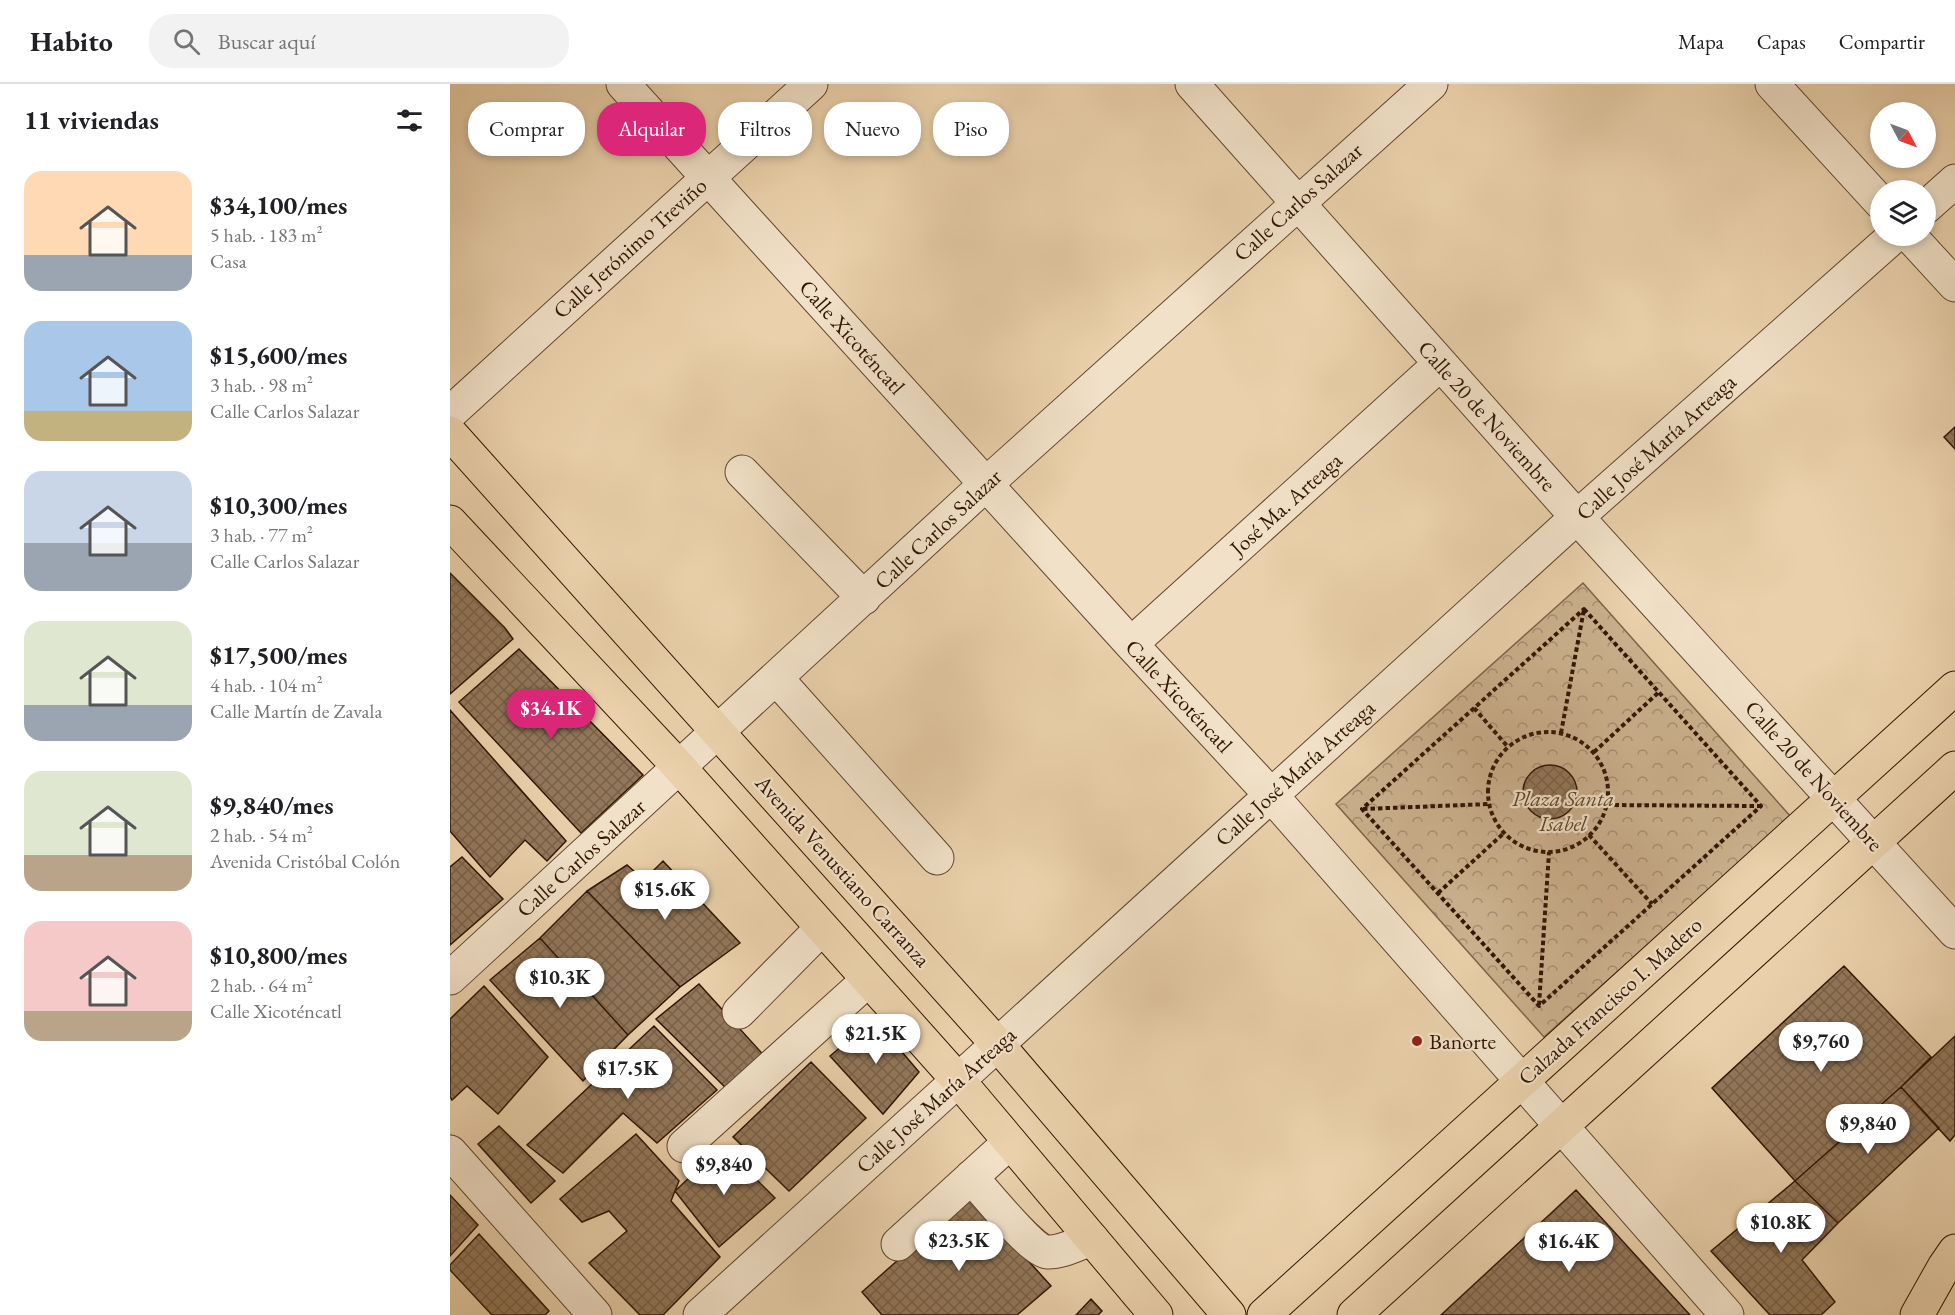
<!DOCTYPE html>
<html lang="es">
<meta charset="utf-8">
<style>
body{margin:0;font-family:"EB Garamond",serif;background:#f2f2f2;color:#202124;height:100vh;display:flex;flex-direction:column;font-size:22px;white-space:nowrap}
*{box-sizing:border-box;margin:0}
p{font-size:20px;color:#757577}
.icon{flex:none;width:33px;height:33px;fill:none;stroke:currentColor;stroke-width:2;stroke-linecap:round;stroke-linejoin:round}
.map{position:relative;flex:1;overflow:hidden}
.side{display:flex;flex-direction:column;background:#fff;width:450px}
.side>*{flex:none}
.top-card{position:absolute;left:18px;top:18px;width:570px;height:54px;display:flex;gap:12px}
.needle{width:39px;rotate:131deg}
.fabs{position:absolute;left:1420px;top:18px;display:grid;gap:12px}
.fabs a{display:grid;place-items:center;width:66px;height:66px;border-radius:50%;background:#fff;box-shadow:0 3px 9px #0003;font-size:30px}
.price{position:absolute;translate:-50% -51px;padding:0 14px;border-radius:21px;background:#fff;color:#222;font-size:20px;line-height:39px;filter:drop-shadow(0 2px 3px #0008)}
.price::after{content:'';position:absolute;left:50%;top:36px;width:18px;height:14px;margin-left:-9px;background:inherit;clip-path:polygon(0 0,100% 0,50% 100%)}
.price.current{background:#db2777;color:#fff}
ul{padding:0;list-style:none}
li{display:flex;align-items:center;gap:18px;height:150px;padding:0 24px}
li span{display:grid;place-items:center;flex:none;width:168px;height:120px;border-radius:18px;color:#555}
li>.icon{margin-inline-start:auto}
span .icon{width:72px;height:72px;fill:#fffc;stroke-width:1}
li b{font-size:26px}
h2{display:flex;justify-content:space-between;align-items:center;height:72px;padding:0 24px;font-size:26px}
.tag{padding:0 21px;border-radius:24px;background:#fff;box-shadow:0 3px 9px #0003;font-size:21px;line-height:54px}
.tag.current{background:#db2777;color:#fff}
header{display:flex;align-items:center;gap:36px;box-sizing:border-box;height:84px;padding:0 30px;background:#fff;border-bottom:2px solid #e0e0e0}
header strong{font-size:28px}
nav{display:flex;gap:33px;margin-inline-start:auto;font-size:21px}
.search{width:420px;height:54px;background:#f2f2f2;display:flex;align-items:center;gap:15px;box-sizing:border-box;padding:0 21px;border-radius:24px;color:#757577;font-size:22px}
main{display:flex;flex:1;min-height:0}
.map>svg:first-child{display:block}
.park{fill:url(#park-crowns);stroke:#7e6448;stroke-width:1.5}
.building{fill:url(#building-cross-hatch);stroke:#321603;stroke-width:1.5}
.lines{fill:none;stroke-linecap:round;stroke-linejoin:round}
.minor-casing{stroke:#60452d;stroke-width:35}
.major-casing{stroke:#321603;stroke-width:35}
.path{stroke:#321603;stroke-width:4;stroke-dasharray:4.5 3;stroke-linecap:butt}
.minor{stroke:#f1e1c8;stroke-width:33}
.major{stroke:#ead1ab;stroke-width:33}
.poi-dot{fill:#8f2418;stroke:#f1e1c8;stroke-width:2}
.labels{text-anchor:middle;dominant-baseline:central;stroke-width:4.5;stroke-linejoin:round;paint-order:stroke}
.street-label{font-size:22px;fill:#321603;stroke:#f1e1c8}
.park-label{font-size:22px;font-style:italic;fill:#60442d;stroke:#f1e1c8}
.poi-label{font-size:22px;fill:#321603;stroke:#f1e1c8;text-anchor:start}
</style>
<header>
<strong>Habito</strong>
<div class="search"><svg class="icon" aria-label="search" viewBox="0 0 24 24"><circle cx="10" cy="10" r="6"/><path d="M15 15l6 6"/></svg>Buscar aquí</div>
<nav><a>Mapa</a><a>Capas</a><a>Compartir</a></nav>
</header>
<main>
<section class="side">
<h2>11 viviendas<svg class="icon" aria-label="filters" viewBox="0 0 24 24"><path d="M4 7h16M4 17h16"/><circle cx="9" cy="7" r="2"/><circle cx="15" cy="17" r="2"/></svg></h2>
<ul>
<li><span style="background:linear-gradient(#ffd9b3 70%,#9aa5b1 0)"><svg class="icon" aria-label="home" viewBox="0 0 24 24"><path d="M3 11l9-7 9 7M6 9v11h12V9"/></svg></span><div><b>$34,100/mes</b><p>5 hab. · 183 m²</p><p>Casa</p></div></li>
<li><span style="background:linear-gradient(#a9c7e8 75%,#c2b280 0)"><svg class="icon" aria-label="home" viewBox="0 0 24 24"><path d="M3 11l9-7 9 7M6 9v11h12V9"/></svg></span><div><b>$15,600/mes</b><p>3 hab. · 98 m²</p><p>Calle Carlos Salazar</p></div></li>
<li><span style="background:linear-gradient(#c9d6e8 60%,#9aa5b1 0)"><svg class="icon" aria-label="home" viewBox="0 0 24 24"><path d="M3 11l9-7 9 7M6 9v11h12V9"/></svg></span><div><b>$10,300/mes</b><p>3 hab. · 77 m²</p><p>Calle Carlos Salazar</p></div></li>
<li><span style="background:linear-gradient(#dfe7d0 70%,#9aa5b1 0)"><svg class="icon" aria-label="home" viewBox="0 0 24 24"><path d="M3 11l9-7 9 7M6 9v11h12V9"/></svg></span><div><b>$17,500/mes</b><p>4 hab. · 104 m²</p><p>Calle Martín de Zavala</p></div></li>
<li><span style="background:linear-gradient(#dfe7d0 70%,#b9a48a 0)"><svg class="icon" aria-label="home" viewBox="0 0 24 24"><path d="M3 11l9-7 9 7M6 9v11h12V9"/></svg></span><div><b>$9,840/mes</b><p>2 hab. · 54 m²</p><p>Avenida Cristóbal Colón</p></div></li>
<li><span style="background:linear-gradient(#f6c9c9 75%,#b9a48a 0)"><svg class="icon" aria-label="home" viewBox="0 0 24 24"><path d="M3 11l9-7 9 7M6 9v11h12V9"/></svg></span><div><b>$10,800/mes</b><p>2 hab. · 64 m²</p><p>Calle Xicoténcatl</p></div></li>
</ul>
</section>
<div class="map">
<svg width="1505" height="1231" viewBox="0 0 1505 1231">
<defs>
<pattern id="park-crowns" width="20" height="18" patternUnits="userSpaceOnUse" patternTransform="scale(1.5)"><rect width="20" height="18" fill="#cbb18e"/><path d="M2 6a3 3 0 1 1 6 0M12 15a3 3 0 1 1 6 0" fill="none" stroke="#a58f72"/></pattern>
<pattern id="building-cross-hatch" width="8" height="8" patternUnits="userSpaceOnUse" patternTransform="scale(1.5)"><rect width="8" height="8" fill="#92775a"/><path d="M0 0l8 8M0 8l8-8" fill="none" stroke="#786148"/></pattern>
</defs>
<rect width="100%" height="100%" fill="#ead1ab"/>
<filter id="stains"><feTurbulence type="fractalNoise" baseFrequency=".00333" numOctaves="4"/><feColorMatrix values="0 0 0 0 .2 0 0 0 0 .09 0 0 0 0 .02 0 0 0 .5 -.17"/></filter>
<radialGradient id="worn" r=".72"><stop offset=".6" stop-color="#630" stop-opacity="0"/><stop offset="1" stop-color="#630" stop-opacity=".3"/></radialGradient>
<path class="park" d="M1133,499L1341,733L1094,953L886,720Z"/>
<path class="building" d="M1505,343V365L1494,353Z
M0,489L55,544L63,555L0,610Z
M69,565L193,691L131,749L9,618Z
M0,626L116,757L97,777L75,756L40,793L0,747Z
M1073 708a27 27 0 1 1 54 0a27 27 0 1 1-54 0Z
M12,773L53,815L0,861V783Z
M213,777L290,859L230,903L137,807L177,781L194,796Z
M137,807L230,903L178,951L90,854Z
M90,854L178,951L133,997L40,896Z
M1394,882L1481,973L1451,1003L1345,1097L1262,1004Z
M249,900L319,977L282,1010L206,935Z
M34,902L98,973L48,1030L17,1002L2,1016L0,1013V935Z
M424,935L469,988L433,1030L380,972Z
M204,942L267,1006L207,1059L173,1029L113,1089L77,1061Z
M1505,952V1051L1500,1057L1451,1003Z
M361,978L416,1034L339,1107L283,1053Z
M1451,1003L1489,1044L1388,1139L1345,1097Z
M49,1042L105,1097L81,1119L28,1060Z
M186,1050L229,1097L221,1117L270,1173L213,1231H190L139,1179L177,1147L159,1127L132,1138L110,1115Z
M273,1062L325,1114L269,1163L225,1107Z
M1345,1097L1388,1139L1352,1176L1385,1218L1371,1231H1320L1261,1167Z
M1126,1106L1240,1231H991Z
M0,1111L28,1141L0,1172Z
M520,1112L601,1202L567,1231H432L412,1208Z
M29,1150L99,1227L95,1231H42L0,1186V1181Z
M641,1215L652,1227L648,1231H626Z"/>
<g class="lines">
<defs>
<path id="minor" d="M173,0L681,560L821,711L1277,1231
M742,0L1127,433L1505,848
M1322,0L1431,119
M1476,123L1505,97
M1460,152L1505,201
M0,329L361,0
M292,388L414,514
M681,560L990,280
M327,595L487,774
M0,894L536,400L981,0
M289,928L372,844
M234,1062L418,896
M0,1068L145,1231
M521,1093C535,1108 581,1166 597,1168C611,1169 629,1159 642,1155
M448,1160L560,1058
M250,1231L1127,433L1444,152"/>
<path id="major" d="M0,349L548,961L779,1231
M0,438L230,684L508,996L706,1231
M814,1231L1505,604
M904,1231L1505,684
M1467,1231L1494,1183L1505,1167"/>
</defs>
<use href="#minor" class="minor-casing"/>
<use href="#major" class="major-casing"/>
<path class="path" d="M1134,525L1311,722L1089,922L912,725Z
M1024,624L1058,663
M1038 708a60 60 0 1 1 120 0a60 60 0 1 1-120 0Z
M1111,649L1134,525
M1144,668L1209,608
M1157,721L1311,722
M913,725L1040,720
M1139,751L1202,820
M988,809L1054,749
M1089,921L1099,768"/>
<use href="#minor" class="minor"/>
<use href="#major" class="major"/>
</g>
<circle class="poi-dot" cx="967" cy="957" r="6"/>
<g class="labels">
<g class="street-label">
<text transform="translate(848 118) rotate(-42)">Calle Carlos Salazar</text>
<text transform="translate(180 164) rotate(-42)">Calle Jerónimo Treviño</text>
<text transform="translate(402 253) rotate(48)">Calle Xicoténcatl</text>
<text transform="translate(1037 332) rotate(48)">Calle 20 de Noviembre</text>
<text transform="translate(1206 363) rotate(-42)">Calle José María Arteaga</text>
<text transform="translate(836 420) rotate(-42)">José Ma. Arteaga</text>
<text transform="translate(488 445) rotate(-43)">Calle Carlos Salazar</text>
<text transform="translate(729 612) rotate(47)">Calle Xicoténcatl</text>
<text transform="translate(845 689) rotate(-42)">Calle José María Arteaga</text>
<text transform="translate(1364 692) rotate(48)">Calle 20 de Noviembre</text>
<text transform="translate(131 774) rotate(-42)">Calle Carlos Salazar</text>
<text transform="translate(393 787) rotate(48)">Avenida Venustiano Carranza</text>
<text transform="translate(1160 917) rotate(-42)">Calzada Francisco I. Madero</text>
<text transform="translate(486 1016) rotate(-42)">Calle José María Arteaga</text>
</g>
<g class="park-label">
<text x="1113" y="714">Plaza Santa<tspan x="1113" dy="25">Isabel</tspan></text>
</g>
<g class="poi-label">
<text x="979" y="957">Banorte</text>
</g>
</g>
<rect width="100%" height="100%" filter="url(#stains)"/>
<rect width="100%" height="100%" fill="url(#worn)"/>
</svg>
<div class="fabs">
<a><svg class="needle" viewBox="-14 -14 28 28"><path d="M0-13l5 13h-10z" fill="#e53935"/><path d="M0 13l5-13h-10z" fill="#757577"/></svg></a>
<a><svg class="icon" aria-label="layers" viewBox="0 0 24 24"><path d="M12 4l9 5-9 5-9-5zM3 14l9 5 9-5"/></svg></a>
</div>
<b class="price current" style="left:101px;top:656px">$34.1K</b>
<b class="price" style="left:215px;top:837px">$15.6K</b>
<b class="price" style="left:110px;top:925px">$10.3K</b>
<b class="price" style="left:426px;top:981px">$21.5K</b>
<b class="price" style="left:1371px;top:989px">$9,760</b>
<b class="price" style="left:178px;top:1016px">$17.5K</b>
<b class="price" style="left:1418px;top:1071px">$9,840</b>
<b class="price" style="left:274px;top:1112px">$9,840</b>
<b class="price" style="left:1331px;top:1170px">$10.8K</b>
<b class="price" style="left:509px;top:1188px">$23.5K</b>
<b class="price" style="left:1119px;top:1189px">$16.4K</b>
<div class="top-card">
<a class="tag">Comprar</a>
<a class="tag current">Alquilar</a>
<a class="tag">Filtros</a>
<a class="tag">Nuevo</a>
<a class="tag">Piso</a>
</div>
</div>
</main>
